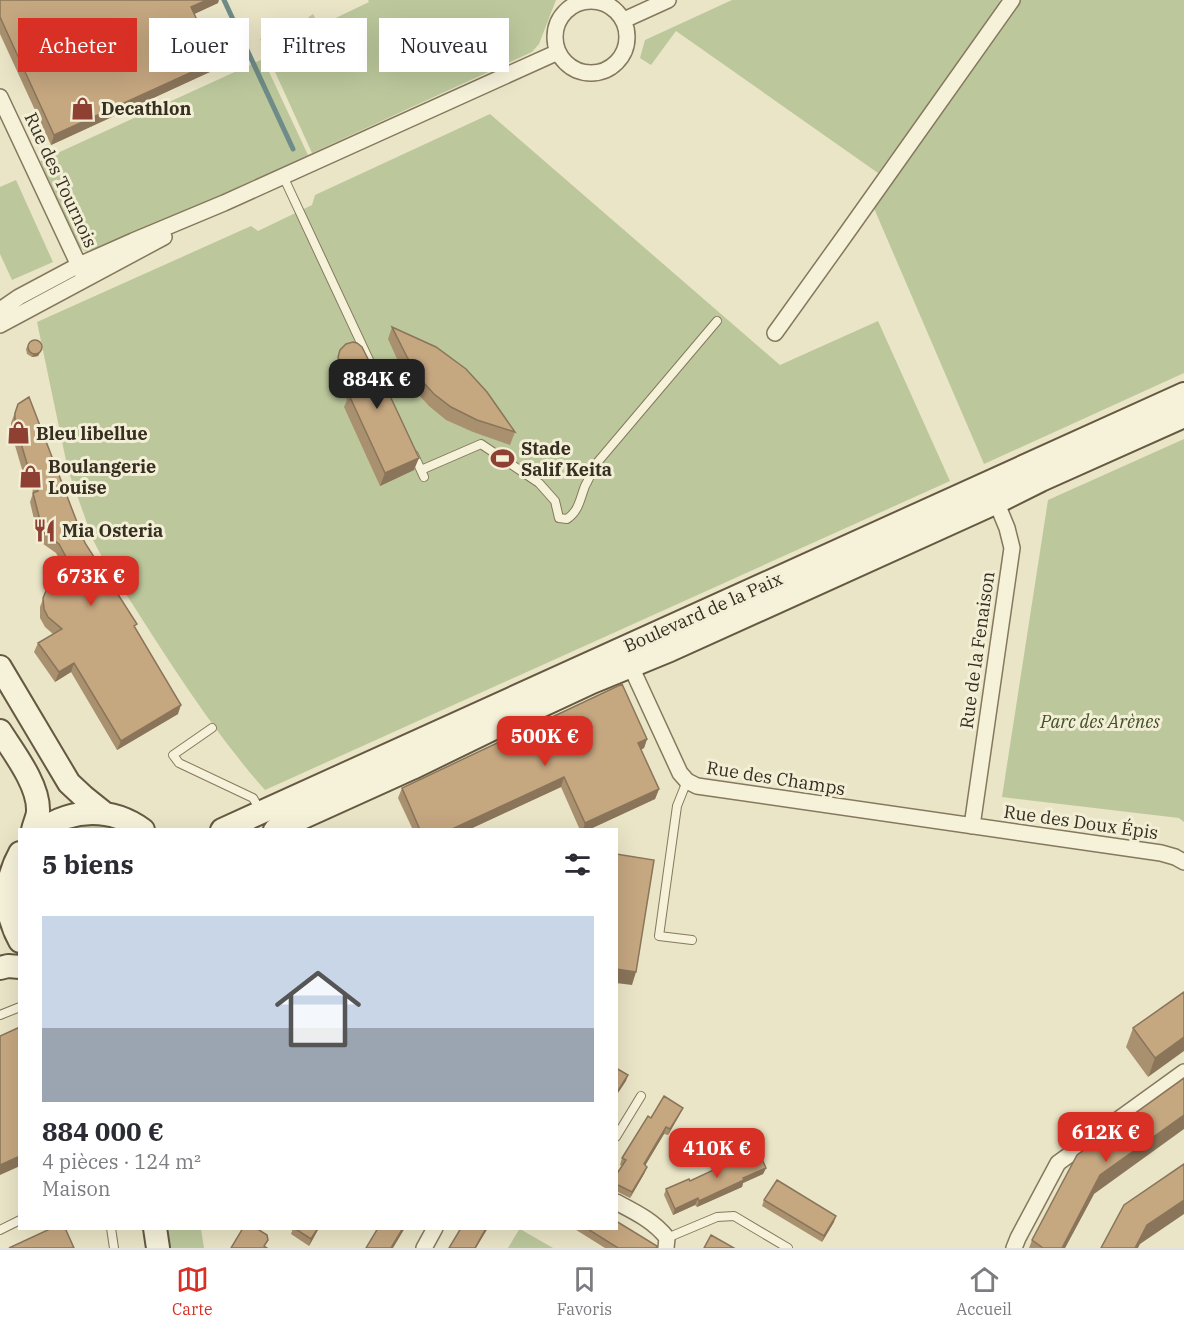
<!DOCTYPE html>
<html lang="fr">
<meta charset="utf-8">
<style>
body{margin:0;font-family:"IBM Plex Serif",serif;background:#f2f2f3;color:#2b2b33;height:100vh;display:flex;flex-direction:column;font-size:22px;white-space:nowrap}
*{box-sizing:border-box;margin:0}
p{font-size:20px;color:#7c7c81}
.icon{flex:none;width:33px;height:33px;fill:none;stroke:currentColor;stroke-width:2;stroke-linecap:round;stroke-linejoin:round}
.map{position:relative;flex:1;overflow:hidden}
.details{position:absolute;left:18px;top:828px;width:600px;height:402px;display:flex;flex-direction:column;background:#fff;border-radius:0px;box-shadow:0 6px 24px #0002}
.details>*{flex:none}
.banner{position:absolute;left:18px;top:18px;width:600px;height:54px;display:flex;gap:12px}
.price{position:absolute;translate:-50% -51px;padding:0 14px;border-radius:12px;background:#d93025;color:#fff;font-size:20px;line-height:39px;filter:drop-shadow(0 2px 3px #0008)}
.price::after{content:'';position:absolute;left:50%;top:36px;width:18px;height:14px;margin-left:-9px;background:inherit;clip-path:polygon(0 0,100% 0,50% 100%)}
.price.current{background:#222;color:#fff}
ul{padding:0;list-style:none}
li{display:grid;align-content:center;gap:12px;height:318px;padding:0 24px}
li span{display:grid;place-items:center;height:186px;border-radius:0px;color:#555}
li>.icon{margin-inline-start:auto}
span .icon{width:108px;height:108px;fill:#fffc;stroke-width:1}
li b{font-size:26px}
h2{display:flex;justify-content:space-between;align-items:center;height:72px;padding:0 24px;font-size:26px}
.tag{padding:0 21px;border-radius:0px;background:#fff;box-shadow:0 6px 24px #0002;font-size:21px;line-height:54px}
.tag.current{background:#d93025;color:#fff}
.dock{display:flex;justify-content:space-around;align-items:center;height:84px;border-top:2px solid #e1e1e2;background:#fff;font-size:16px;color:#7c7c81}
.dock a{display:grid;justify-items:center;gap:3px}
.dock .current{color:#d93025}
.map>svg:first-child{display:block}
.green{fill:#bcc89c}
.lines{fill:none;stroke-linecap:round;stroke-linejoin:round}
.stream{stroke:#6f8c89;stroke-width:5}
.lane-casing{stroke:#85785e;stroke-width:10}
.street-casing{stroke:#85785e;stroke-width:18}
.secondary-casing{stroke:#665941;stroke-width:26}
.lane{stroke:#f6f2da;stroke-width:8}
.street{stroke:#f6f2da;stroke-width:15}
.secondary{stroke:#f6f2da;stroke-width:22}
.wall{fill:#a9906e}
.shaded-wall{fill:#8a755a}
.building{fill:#c5a780;stroke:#8a755a;stroke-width:1.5}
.labels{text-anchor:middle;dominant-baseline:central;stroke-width:6;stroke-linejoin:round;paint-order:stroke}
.poi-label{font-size:18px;font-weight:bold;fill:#362e20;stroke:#f3efd6;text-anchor:start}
.street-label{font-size:18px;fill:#362e20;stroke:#f3efd6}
.park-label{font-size:18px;font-style:italic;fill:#415129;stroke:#f3efd6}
</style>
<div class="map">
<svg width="1184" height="1248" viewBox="0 0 1184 1248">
<rect width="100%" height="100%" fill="#eae5c7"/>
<path class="green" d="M368,0H556L539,44L532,52L312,153L260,39C270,34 280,38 290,34C300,30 304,19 313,14L319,26L369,2Z
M732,0H999L1003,2L878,173L676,31L651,65L640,58L645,40Z
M1020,0H1184V373L984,464L873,206Z
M263,59L308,155L94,253C85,253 81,249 76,242L40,161Z
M490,114L780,365L878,321L950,481L265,790C202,719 154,636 102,557L93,540L68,470L37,322L251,226L258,231L312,205L315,195Z
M16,180L53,262L12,280L0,254V187Z
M1184,439V822L1179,818L1002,797L1048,500Z
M84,824L112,826L119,830H66Z
M520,1228V1229L553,1248H508Z
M164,1229H201L204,1248H167Z"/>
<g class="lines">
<path class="stream" d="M224,0L293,149"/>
<defs>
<path id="lane" d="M573,0L575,5
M283,176L383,390
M414,455L424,477
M421,470L481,444L539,483L555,501L559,518L567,519C579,511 580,499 585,486C589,479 592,471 596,464L717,321
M212,728L173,755L179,763L253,798L260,810
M687,781L677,806L659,936L692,940
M0,1015L20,1007
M616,1137L641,1096
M111,1228L114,1248
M0,1230L20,1220
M667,1238L717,1217L734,1216L788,1248"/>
<path id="street" d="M555 37a36 36 0 1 1 72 0a36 36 0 1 1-72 0Z
M624,20L668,0
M0,97L83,274
M0,310L19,297L79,265L133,241L224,203L558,52
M0,325L164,237
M775,333L846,234L1012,0
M627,658L680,773L687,781L697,786L1161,853L1175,857L1184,862
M972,826L1012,548L1007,528L993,494
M616,1202C635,1212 654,1221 667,1238L666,1248
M424,1248L435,1228
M1014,1248L1018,1238L1058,1163L1184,1072"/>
<path id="secondary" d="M0,667L69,783L84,797L104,813
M0,731C14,753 39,785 38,811C38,817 34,824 33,830
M41,830C73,808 111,807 143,830
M222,830L1184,394
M275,830L412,768L521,715L592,682L670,650L997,502L1041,480L1184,416
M20,853C4,882 4,912 20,941
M0,968L8,966L20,967
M155,1228L158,1248"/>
</defs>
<use href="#lane" class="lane-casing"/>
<use href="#street" class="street-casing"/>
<use href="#secondary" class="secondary-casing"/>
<use href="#lane" class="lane"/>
<use href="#street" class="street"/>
<use href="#secondary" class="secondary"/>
</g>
<path class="wall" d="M0,0L218,3L194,14L212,71L51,145L0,34Z
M392,327L515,432L510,445L473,432L446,420L429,406L417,393L402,370L388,339Z
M28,345L41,351L38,356L32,357L27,354L26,349Z
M340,350L414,470L380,486L344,407L347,400L334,370Z
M18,404L85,543L135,628L178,714L117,750L71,672L55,682L34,652L38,643L53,634L45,627L40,618V607L48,586L66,573L56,553L39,541L30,502L33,493L31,481L24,476L11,432V423Z
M647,739L644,748L641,750L659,789L655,799L588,830H580L561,787L468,830H413L398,798L402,788Z
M1184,992L1148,1077L1126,1047L1133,1028Z
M680,1114L668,1135L664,1134L645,1165L647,1167L644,1174L630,1198L616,1191V1175L622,1166L620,1165L622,1158L651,1118Z
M734,1158L766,1168L763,1174L743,1183L742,1187L697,1207L695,1205L673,1215L664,1195L666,1189L690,1181L733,1161Z
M1094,1194L1065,1248H1029L1032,1240Z
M764,1200L834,1222L822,1242L762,1206Z
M293,1228H319L309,1246L291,1234Z
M573,1228H616L657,1248H605Z"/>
<path class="shaded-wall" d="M207,0H219L218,3L188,17L191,7Z
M216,61L212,71L51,145L54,135Z
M42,348L38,356L32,357L34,354Z
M419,458L414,470L380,486L385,473Z
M74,663L71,672L55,682L59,672Z
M181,705L178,714L117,750L121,741Z
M647,739L644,748L634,753L638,743Z
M564,777L561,787L468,830H450Z
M659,789L655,799L588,830H583L585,823Z
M616,969L636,972L632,985L616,983Z
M1184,1037V1051L1148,1077L1155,1058Z
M628,1075L626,1081L616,1096V1094Z
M683,1108L680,1114L668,1135L670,1129Z
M1184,1115V1129L1094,1194L1065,1248H1062L1100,1175Z
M666,1127L664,1134L642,1171L644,1164Z
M20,1156V1166L0,1175V1165Z
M647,1167L644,1174L630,1198L632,1192Z
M766,1168L763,1174L743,1183L742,1187L697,1207L699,1201L743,1178Z
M698,1198L695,1205L673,1215L675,1209Z
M1184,1200V1214L1140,1244L1138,1248H1135L1147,1225Z
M836,1216L834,1222L822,1242L824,1236Z
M318,1228H319L309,1246L311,1239Z
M403,1228H405L393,1248H391Z
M486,1228H488L476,1248H475Z"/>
<path class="building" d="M0,0H207L191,7L216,61L54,135L0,17Z
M392,327L436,347L466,369L487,392L515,432L477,420L451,407L434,394L422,381L407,357Z
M28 347a7 7 0 1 1 14 0a7 7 0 1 1-14 0Z
M353,342L357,343L362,347L379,381L384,383L419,458L385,473L349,395L354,393L338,357L340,350L346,344Z
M29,397L85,543L137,624L134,626L181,705L121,741L74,663L59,672L38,643L62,629L48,617L44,609L43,598L48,586L72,568L59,544L43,532L33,493L38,491L34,472L28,467L15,423V413L18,404Z
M622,684L647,739L638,743L659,789L585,823L564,777L450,830H420L402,788Z
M616,854L654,860L636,972L616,969Z
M1184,992V1037L1155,1058L1133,1028Z
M20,1027V1156L0,1165V1036Z
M616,1068L628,1075L616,1094Z
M1184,1078V1115L1100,1175L1062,1248H1043L1032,1240L1077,1155Z
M664,1096L683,1108L670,1129L666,1127L644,1164L647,1167L632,1192L616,1184V1175L626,1160L622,1158L648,1116L651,1118Z
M757,1148L766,1168L743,1178L744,1180L699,1201L698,1198L675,1209L666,1189L689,1179L690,1181L735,1160L734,1158Z
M1184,1164V1200L1147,1225L1135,1248H1101L1124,1205Z
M777,1180L836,1216L824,1236L764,1200Z
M616,1221L657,1246L656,1248H618L586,1228H616Z
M52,1228H65L74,1248H9Z
M243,1228H256L267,1235L268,1240L264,1246L267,1248H231Z
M294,1228H318L311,1239Z
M378,1228H403L391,1248H366Z
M461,1228H486L475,1248H449Z
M711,1235L734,1248H704Z"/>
<defs>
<symbol id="shop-bare" viewBox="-9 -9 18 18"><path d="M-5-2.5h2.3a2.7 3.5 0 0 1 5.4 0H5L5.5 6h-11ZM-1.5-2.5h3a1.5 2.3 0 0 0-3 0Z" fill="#8e4033" stroke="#f3efd6" stroke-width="2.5" paint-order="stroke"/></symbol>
<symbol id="stadium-bare" viewBox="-9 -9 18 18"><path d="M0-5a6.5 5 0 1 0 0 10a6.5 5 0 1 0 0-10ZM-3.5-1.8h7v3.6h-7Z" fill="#8e4033" stroke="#f3efd6" stroke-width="2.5" paint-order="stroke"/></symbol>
<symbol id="restaurant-bare" viewBox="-9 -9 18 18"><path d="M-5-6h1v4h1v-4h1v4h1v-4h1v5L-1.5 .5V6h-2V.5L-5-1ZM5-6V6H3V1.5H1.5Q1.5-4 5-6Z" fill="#8e4033" stroke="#f3efd6" stroke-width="2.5" paint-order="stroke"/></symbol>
</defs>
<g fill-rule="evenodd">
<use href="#shop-bare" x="66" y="92" width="33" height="33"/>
<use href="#shop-bare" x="2" y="416" width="33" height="33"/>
<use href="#stadium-bare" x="486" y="442" width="33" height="33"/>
<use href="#shop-bare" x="14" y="460" width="33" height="33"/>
<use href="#restaurant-bare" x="28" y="514" width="33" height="33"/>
</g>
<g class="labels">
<g class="poi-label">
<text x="101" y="108">Decathlon</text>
<text x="36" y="433">Bleu libellue</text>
<text x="521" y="448">Stade<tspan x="521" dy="21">Salif Keita</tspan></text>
<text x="48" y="466">Boulangerie<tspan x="48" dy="21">Louise</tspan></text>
<text x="62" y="530">Mia Osteria</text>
</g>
<g class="street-label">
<text transform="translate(61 180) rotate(65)">Rue des Tournois</text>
<text transform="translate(703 612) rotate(-24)">Boulevard de la Paix</text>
<text transform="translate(977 650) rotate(-82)">Rue de la Fenaison</text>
<text transform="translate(776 778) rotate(9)">Rue des Champs</text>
<text transform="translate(1081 822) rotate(8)">Rue des Doux Épis</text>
</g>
<g class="park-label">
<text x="1100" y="721">Parc des Arènes</text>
</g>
</g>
</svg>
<b class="price current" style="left:377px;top:410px">884K €</b>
<b class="price" style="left:91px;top:607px">673K €</b>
<b class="price" style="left:545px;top:767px">500K €</b>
<b class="price" style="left:1106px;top:1163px">612K €</b>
<b class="price" style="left:717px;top:1179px">410K €</b>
<div class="banner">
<a class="tag current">Acheter</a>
<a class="tag">Louer</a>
<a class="tag">Filtres</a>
<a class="tag">Nouveau</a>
</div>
<section class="details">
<h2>5 biens<svg class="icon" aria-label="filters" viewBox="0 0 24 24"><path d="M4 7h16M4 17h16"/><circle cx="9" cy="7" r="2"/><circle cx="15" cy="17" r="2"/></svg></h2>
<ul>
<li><span style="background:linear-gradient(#c9d6e8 60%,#9aa5b1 0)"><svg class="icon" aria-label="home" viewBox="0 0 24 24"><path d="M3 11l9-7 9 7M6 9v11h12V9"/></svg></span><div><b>884 000 €</b><p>4 pièces · 124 m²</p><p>Maison</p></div></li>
</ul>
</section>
</div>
<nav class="dock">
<a class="current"><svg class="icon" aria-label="map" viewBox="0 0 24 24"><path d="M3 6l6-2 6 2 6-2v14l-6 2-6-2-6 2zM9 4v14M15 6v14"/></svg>Carte</a>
<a><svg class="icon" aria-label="saved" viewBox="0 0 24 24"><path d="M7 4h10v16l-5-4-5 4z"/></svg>Favoris</a>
<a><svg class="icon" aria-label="home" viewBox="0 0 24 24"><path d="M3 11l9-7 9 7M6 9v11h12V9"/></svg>Accueil</a>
</nav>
